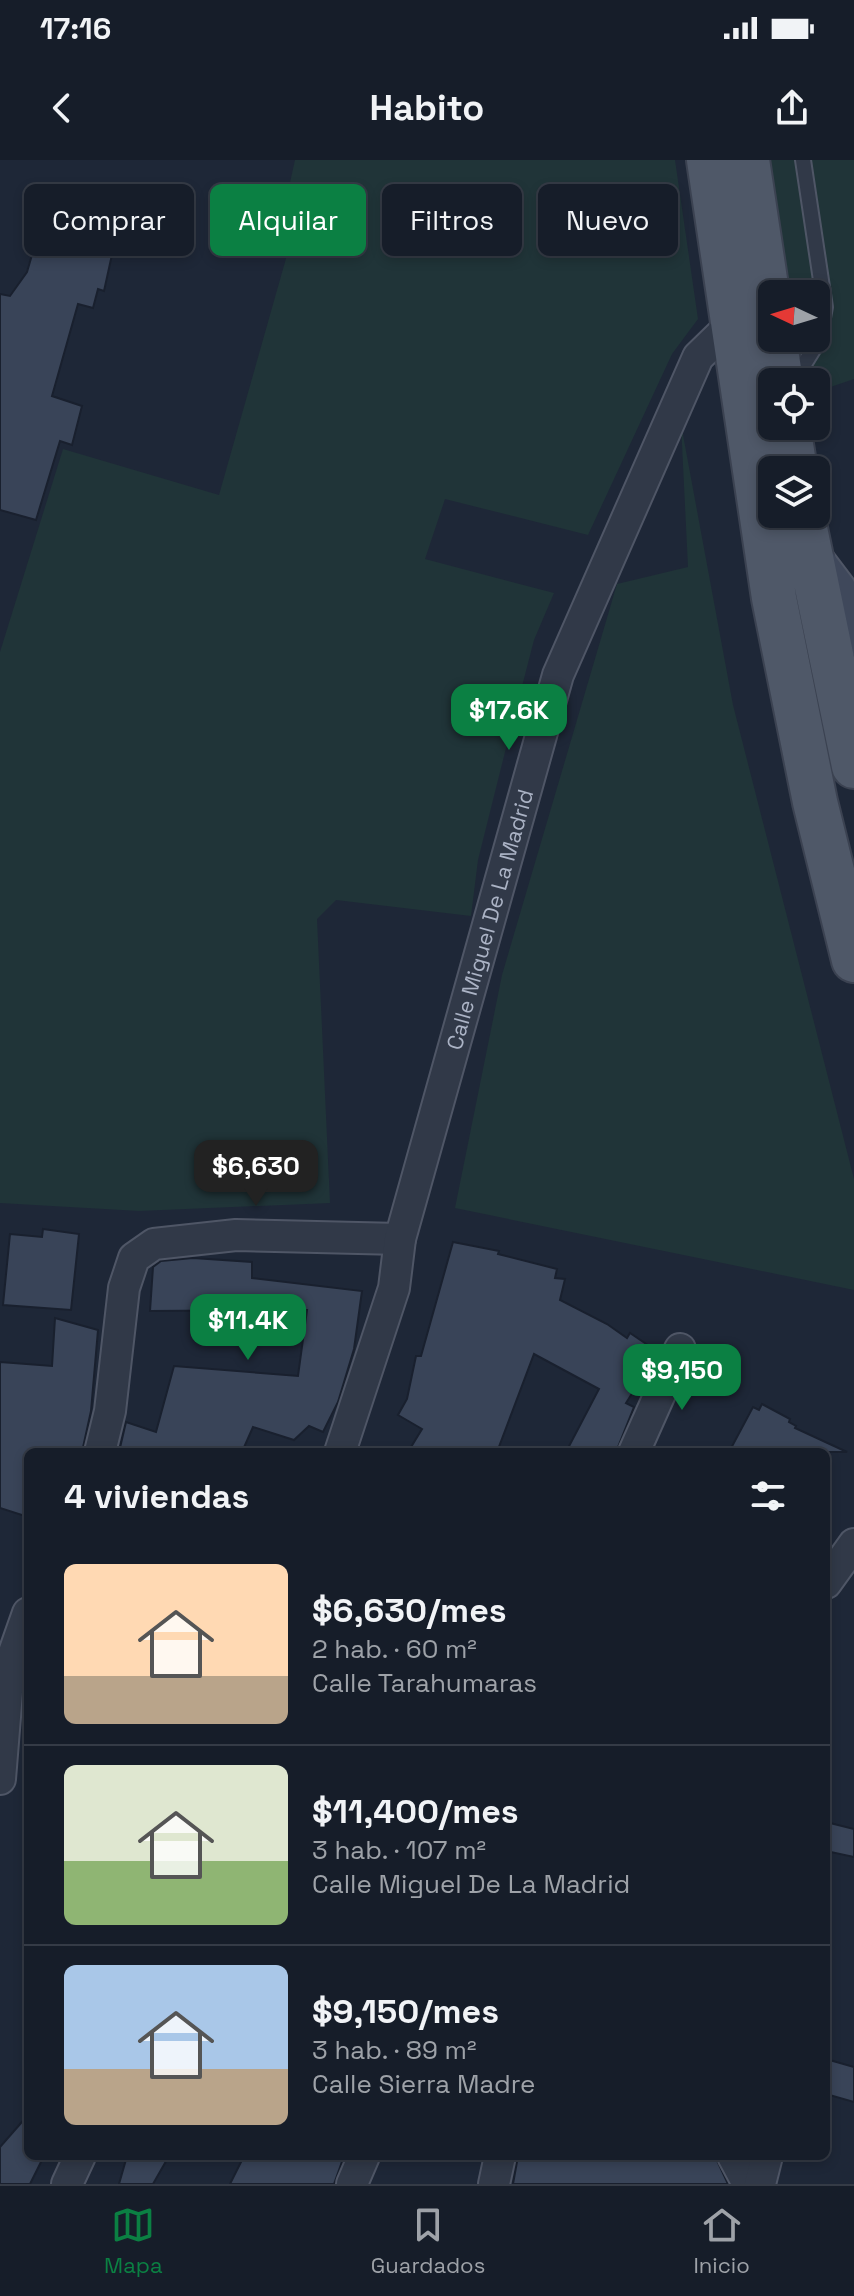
<!DOCTYPE html>
<html lang="es">
<meta charset="utf-8">
<style>
body{margin:0;font-family:"Space Grotesk",sans-serif;background:#1f2631;color:#f1f3f6;height:100vh;display:flex;flex-direction:column;font-size:30px;white-space:nowrap}
*{box-sizing:border-box;margin:0}
p{font-size:26px;color:#9ea2a8}
.icon{flex:none;width:44px;height:44px;fill:none;stroke:currentColor;stroke-width:2;stroke-linecap:round;stroke-linejoin:round}
.map{position:relative;flex:1;overflow:hidden}
.drawer{position:absolute;left:24px;top:1288px;width:806px;height:712px;display:flex;flex-direction:column;background:#161d29;border-radius:12px;box-shadow:0 4px 12px #0003,0 0 0 2px #353b46}
.drawer>*{flex:none}
.top-card{position:absolute;left:24px;top:24px;width:806px;height:72px;display:flex;gap:16px}
.needle{width:52px;rotate:274deg}
.tools{position:absolute;left:758px;top:120px;display:grid;gap:16px}
.tools a{display:grid;place-items:center;width:72px;height:72px;border-radius:12px;background:#161d29;box-shadow:0 4px 12px #0003,0 0 0 2px #353b46;font-size:40px}
.price{position:absolute;translate:-50% -68px;padding:0 18px;border-radius:16px;background:#0b8043;color:#fff;font-size:26px;line-height:52px;filter:drop-shadow(0 2px 4px #0008)}
.price::after{content:'';position:absolute;left:50%;top:48px;width:24px;height:18px;margin-left:-12px;background:inherit;clip-path:polygon(0 0,100% 0,50% 100%)}
.price.current{background:#222;color:#fff}
ul{padding:0;list-style:none}
li{display:flex;align-items:center;gap:24px;height:200px;padding:0 40px}
li+li{border-top:2px solid #353b46}
li span{display:grid;place-items:center;flex:none;width:224px;height:160px;border-radius:12px;color:#555}
li>.icon{margin-inline-start:auto}
span .icon{width:96px;height:96px;fill:#fffc;stroke-width:1}
li b{font-size:34px}
h2{display:flex;justify-content:space-between;align-items:center;height:96px;padding:0 40px;font-size:34px}
.pill{padding:0 28px;border-radius:12px;background:#161d29;box-shadow:0 4px 12px #0003,0 0 0 2px #353b46;font-size:28px;line-height:72px}
.pill.current{background:#0b8043;color:#fff}
.status{display:flex;justify-content:space-between;align-items:center;height:56px;padding:0 40px;background:#161d29;direction:ltr}
.status svg{height:22px;fill:currentColor}
header{display:flex;justify-content:space-between;align-items:center;height:104px;padding:0 40px;background:#161d29;font-size:36px;font-weight:600}
.dock{display:flex;justify-content:space-around;align-items:center;height:112px;border-top:2px solid #353b46;background:#161d29;font-size:22px;color:#9ea2a8}
.dock a{display:grid;justify-items:center;gap:4px}
.dock .current{color:#0b8043}
.map>svg:first-child{display:block}
.green{fill:#203438}
.building{fill:#394458;stroke:#19202e;stroke-width:2}
.lines{fill:none;stroke-linecap:round;stroke-linejoin:round}
.lane-casing{stroke:#4f5666;stroke-width:18}
.street-casing{stroke:#4f5666;stroke-width:34}
.secondary-casing{stroke:#4f5666;stroke-width:46}
.primary-casing{stroke:#3b4251;stroke-width:48}
.lane{stroke:#313948;stroke-width:14}
.street{stroke:#313948;stroke-width:30}
.secondary{stroke:#3f485b;stroke-width:42}
.primary{stroke:#4f5868;stroke-width:44}
.labels{text-anchor:middle;dominant-baseline:central;stroke-width:7;stroke-linejoin:round;paint-order:stroke}
.street-label{font-size:22px;fill:#abb3c5;stroke:#171e2c}
</style>
<div class="status"><b>17:16</b><svg viewBox="0 0 49 12"><path d="M0 12V9h3v3zM5 12V6h3v6zM10 12V3h3v9zM15 12V0h3v12zM26 1h20v11H26zM47 4h2v5h-2z"/></svg></div>
<header><svg class="icon" aria-label="back" viewBox="0 0 24 24"><path d="M15 5l-7 7 7 7"/></svg>Habito<svg class="icon" aria-label="share" viewBox="0 0 24 24"><path d="M12 15V3M7 8l5-5 5 5M5 13v7h14v-7"/></svg></header>
<div class="map">
<svg width="854" height="2024" viewBox="0 0 854 2024">
<rect width="100%" height="100%" fill="#1e2737"/>
<path class="green" d="M295,0H675L698,159L672,194L588,375L445,339L425,399L554,433L534,480L505,592L478,700L471,756L336,740L317,759L330,1043L139,1051L0,1043V492L63,289L219,335L302,42L287,36Z
M768,0H854V219L816,232V222H798L792,178H816V134H786Z
M681,264L733,545L854,1019V1130L455,1048L502,815L617,424L688,407Z"/>
<path class="building" d="M55,63L115,81L104,131L98,129L93,148L78,144L52,236L82,246L72,285L60,281L36,360L0,350V134L10,136L27,112L34,88L42,90L43,84L48,85Z
M43,1069L79,1074L71,1150L3,1145L10,1074L42,1077Z
M453,1082L499,1091L498,1094L557,1109L555,1118L565,1119L560,1140L607,1164L627,1178L630,1173L658,1192L626,1243L634,1247L616,1292H566L599,1229L534,1194L497,1292H408L422,1269L398,1255L407,1239L416,1196H421Z
M193,1098L252,1102V1118L362,1131L354,1189L338,1242L323,1272L309,1266L294,1280L253,1267L242,1292H119L126,1262L156,1272L174,1206L298,1216L307,1150L150,1151L153,1107L161,1101Z
M55,1158L98,1170L91,1251L82,1292H28V1357L0,1348V1202L52,1206Z
M762,1244L790,1259L789,1262L796,1266L795,1268L847,1292H729L753,1247L759,1250Z
M826,1662L854,1669V1697L826,1691Z
M826,1899L854,1907V1942L826,1934Z
M28,1955V1996H44L30,2024H0V1987Z
M127,1996H169L153,2024H119Z
M244,1996H344L334,2024H230Z
M518,1996H715L728,2024H513Z"/>
<g class="lines">
<defs>
<path id="lane" d="M793,222L819,180L825,147L803,0"/>
<g id="street">
<path d="M100,1292L110,1251L124,1128L134,1098L154,1084L236,1075L400,1079"/>
<path id="s1" d="M340,1292L394,1128L400,1079L558,515L698,197L733,163"/>
<path d="M634,1292L680,1189"/>
<path d="M826,1423L854,1384"/>
<path d="M0,1619L9,1507L28,1453"/>
<path d="M733,1996L748,2024"/>
<path d="M67,2024L80,1996"/>
<path d="M352,2024L364,1996"/>
<path d="M494,2024L500,1996"/>
<path d="M760,2024L767,1996"/>
</g>
<path id="secondary" d="M813,402L835,431L854,474"/>
<path id="primary" d="M709,0L774,438L815,642L854,800
M747,0L772,166
M774,178L781,222
M788,266L795,310
M802,354L854,606"/>
</defs>
<use href="#lane" class="lane-casing"/>
<use href="#street" class="street-casing"/>
<use href="#secondary" class="secondary-casing"/>
<use href="#primary" class="primary-casing"/>
<use href="#lane" class="lane"/>
<use href="#street" class="street"/>
<use href="#secondary" class="secondary"/>
<use href="#primary" class="primary"/>
</g>
<g class="labels">
<g class="street-label">
<text stroke="none"><textPath href="#s1" startOffset="554">Calle Miguel De La Madrid</textPath></text>
</g>
</g>
</svg>
<div class="tools">
<a><svg class="needle" viewBox="-14 -14 28 28"><path d="M0-13l5 13h-10z" fill="#e53935"/><path d="M0 13l5-13h-10z" fill="#9ea2a8"/></svg></a>
<a><svg class="icon" aria-label="locate" viewBox="0 0 24 24"><circle cx="12" cy="12" r="6"/><path d="M12 2v4M12 18v4M2 12h4M18 12h4"/></svg></a>
<a><svg class="icon" aria-label="layers" viewBox="0 0 24 24"><path d="M12 4l9 5-9 5-9-5zM3 14l9 5 9-5"/></svg></a>
</div>
<b class="price" style="left:509px;top:592px">$17.6K</b>
<b class="price current" style="left:256px;top:1048px">$6,630</b>
<b class="price" style="left:248px;top:1202px">$11.4K</b>
<b class="price" style="left:682px;top:1252px">$9,150</b>
<div class="top-card">
<a class="pill">Comprar</a>
<a class="pill current">Alquilar</a>
<a class="pill">Filtros</a>
<a class="pill">Nuevo</a>
</div>
<section class="drawer">
<h2>4 viviendas<svg class="icon" aria-label="filters" viewBox="0 0 24 24"><path d="M4 7h16M4 17h16"/><circle cx="9" cy="7" r="2"/><circle cx="15" cy="17" r="2"/></svg></h2>
<ul>
<li><span style="background:linear-gradient(#ffd9b3 70%,#b9a48a 0)"><svg class="icon" aria-label="home" viewBox="0 0 24 24"><path d="M3 11l9-7 9 7M6 9v11h12V9"/></svg></span><div><b>$6,630/mes</b><p>2 hab. · 60 m²</p><p>Calle Tarahumaras</p></div></li>
<li><span style="background:linear-gradient(#dfe7d0 60%,#8fb573 0)"><svg class="icon" aria-label="home" viewBox="0 0 24 24"><path d="M3 11l9-7 9 7M6 9v11h12V9"/></svg></span><div><b>$11,400/mes</b><p>3 hab. · 107 m²</p><p>Calle Miguel De La Madrid</p></div></li>
<li><span style="background:linear-gradient(#a9c7e8 65%,#b9a48a 0)"><svg class="icon" aria-label="home" viewBox="0 0 24 24"><path d="M3 11l9-7 9 7M6 9v11h12V9"/></svg></span><div><b>$9,150/mes</b><p>3 hab. · 89 m²</p><p>Calle Sierra Madre</p></div></li>
</ul>
</section>
</div>
<nav class="dock">
<a class="current"><svg class="icon" aria-label="map" viewBox="0 0 24 24"><path d="M3 6l6-2 6 2 6-2v14l-6 2-6-2-6 2zM9 4v14M15 6v14"/></svg>Mapa</a>
<a><svg class="icon" aria-label="saved" viewBox="0 0 24 24"><path d="M7 4h10v16l-5-4-5 4z"/></svg>Guardados</a>
<a><svg class="icon" aria-label="home" viewBox="0 0 24 24"><path d="M3 11l9-7 9 7M6 9v11h12V9"/></svg>Inicio</a>
</nav>
